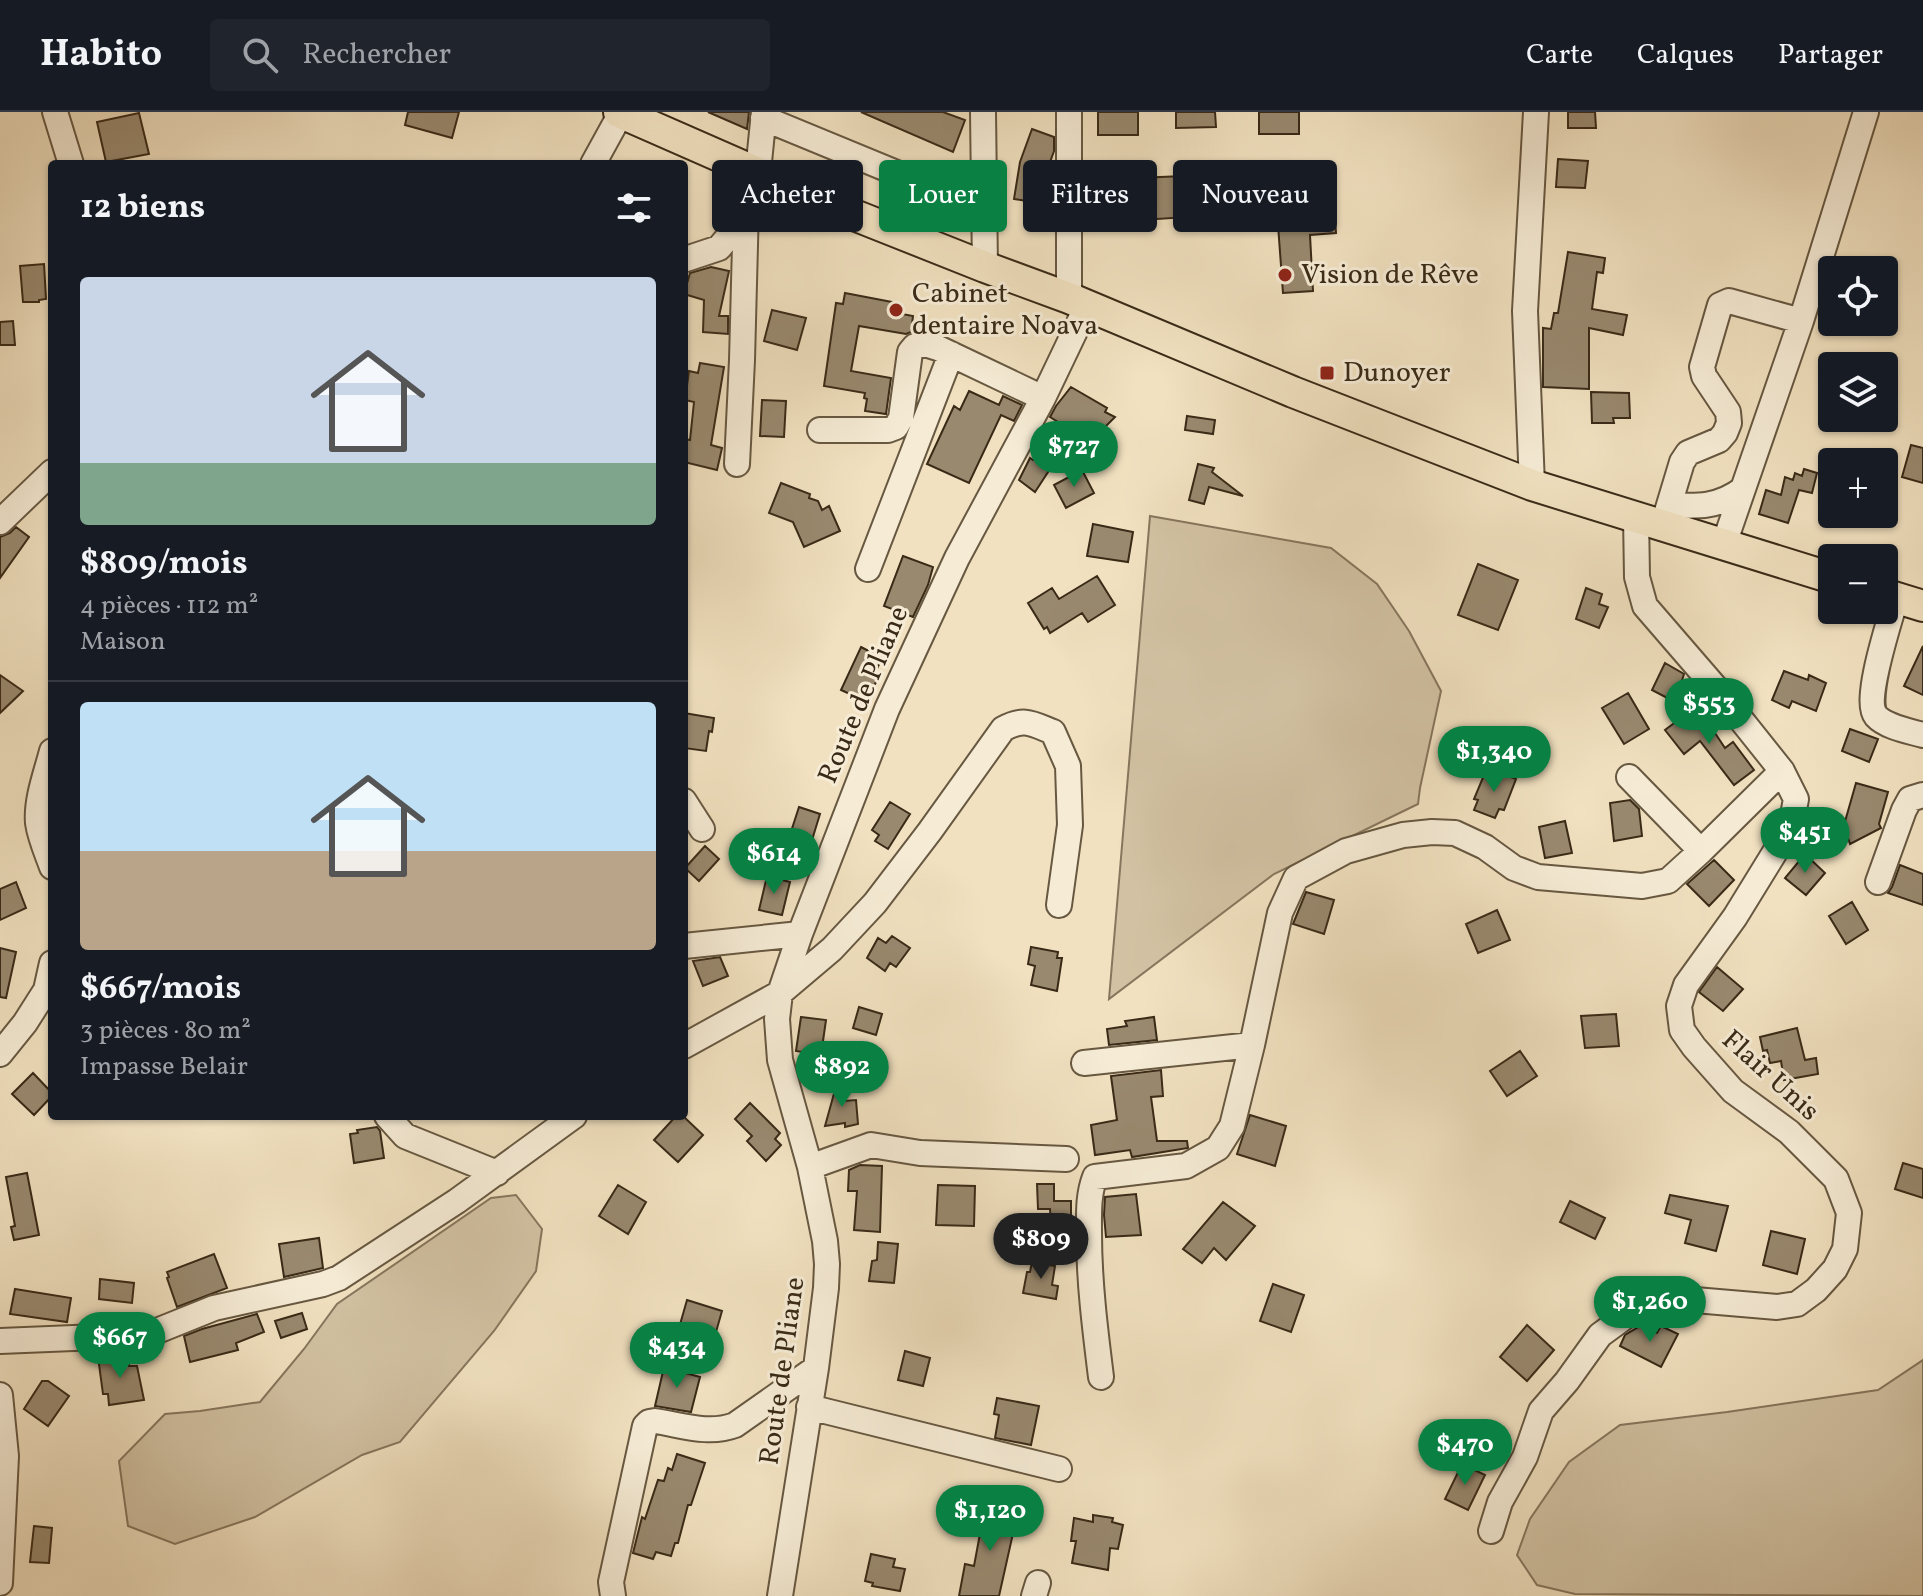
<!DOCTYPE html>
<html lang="fr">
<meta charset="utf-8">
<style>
body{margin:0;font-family:Vollkorn,serif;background:#20242c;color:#f1f3f6;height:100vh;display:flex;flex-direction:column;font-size:30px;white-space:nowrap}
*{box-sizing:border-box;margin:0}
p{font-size:26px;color:#9ea1a6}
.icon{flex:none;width:44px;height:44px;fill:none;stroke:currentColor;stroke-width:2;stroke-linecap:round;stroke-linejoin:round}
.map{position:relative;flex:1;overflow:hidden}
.sheet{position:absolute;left:48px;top:48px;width:640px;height:960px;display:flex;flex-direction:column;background:#171b24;border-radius:8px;box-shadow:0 2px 6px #0004}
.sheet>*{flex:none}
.banner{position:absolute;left:712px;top:48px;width:760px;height:72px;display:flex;gap:16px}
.tools{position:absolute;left:1818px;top:144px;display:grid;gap:16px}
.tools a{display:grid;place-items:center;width:80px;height:80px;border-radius:8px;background:#171b24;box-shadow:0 2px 6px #0004;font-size:40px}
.price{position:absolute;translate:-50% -68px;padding:0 18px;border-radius:28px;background:#0b8043;color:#fff;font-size:26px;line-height:52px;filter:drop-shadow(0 2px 4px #0008)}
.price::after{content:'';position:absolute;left:50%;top:48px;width:24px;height:18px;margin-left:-12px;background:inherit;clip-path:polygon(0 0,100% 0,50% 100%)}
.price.selected{background:#222;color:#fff}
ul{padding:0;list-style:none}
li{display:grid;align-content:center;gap:16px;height:424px;padding:0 32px}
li+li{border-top:2px solid #363941}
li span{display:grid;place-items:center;height:248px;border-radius:8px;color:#555}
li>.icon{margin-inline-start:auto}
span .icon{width:144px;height:144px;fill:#fffc;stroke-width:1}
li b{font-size:34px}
h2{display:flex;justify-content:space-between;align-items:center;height:96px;padding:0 32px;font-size:34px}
.tag{padding:0 28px;border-radius:8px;background:#171b24;box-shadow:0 2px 6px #0004;font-size:28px;line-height:72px}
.tag.selected{background:#0b8043;color:#fff}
header{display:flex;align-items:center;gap:48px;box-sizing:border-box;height:112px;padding:0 40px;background:#171b24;border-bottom:2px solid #363941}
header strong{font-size:38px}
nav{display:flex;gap:44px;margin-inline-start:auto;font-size:28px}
.search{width:560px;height:72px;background:#20242c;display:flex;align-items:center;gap:20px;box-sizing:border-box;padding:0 28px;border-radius:8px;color:#9ea1a6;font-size:30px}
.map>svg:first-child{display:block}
.green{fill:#d2c2a3;stroke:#86765d;stroke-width:2}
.building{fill:#99896f;stroke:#392a17;stroke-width:2}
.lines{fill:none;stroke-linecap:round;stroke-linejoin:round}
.minor-casing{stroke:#675841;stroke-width:28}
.major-casing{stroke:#392a17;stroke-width:34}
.minor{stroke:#f6ecd6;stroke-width:24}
.major{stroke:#f1e1c0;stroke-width:30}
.poi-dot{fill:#8f2418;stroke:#f6ecd6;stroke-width:3}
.labels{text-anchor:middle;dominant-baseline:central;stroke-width:6;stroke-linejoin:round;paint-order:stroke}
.poi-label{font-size:28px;fill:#392a17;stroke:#f6ecd6;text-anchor:start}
.street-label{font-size:28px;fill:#392a17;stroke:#f6ecd6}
</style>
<header>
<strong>Habito</strong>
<div class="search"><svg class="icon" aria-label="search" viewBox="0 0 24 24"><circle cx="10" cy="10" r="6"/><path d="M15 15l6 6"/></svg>Rechercher</div>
<nav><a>Carte</a><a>Calques</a><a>Partager</a></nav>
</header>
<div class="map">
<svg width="1923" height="1484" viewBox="0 0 1923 1484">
<rect width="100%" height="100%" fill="#f1e1c0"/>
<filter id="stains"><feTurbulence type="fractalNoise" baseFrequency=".0025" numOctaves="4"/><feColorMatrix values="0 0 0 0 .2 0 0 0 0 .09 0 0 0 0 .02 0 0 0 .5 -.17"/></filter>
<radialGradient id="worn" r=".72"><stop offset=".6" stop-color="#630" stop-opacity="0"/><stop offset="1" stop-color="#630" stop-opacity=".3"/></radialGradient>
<path class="green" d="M1150,404L1331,436L1377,472L1409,519L1441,579L1420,676L1418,692L1274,762L1109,887Z
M516,1083L542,1117L536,1159L494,1219L400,1330L362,1343L255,1405L175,1432L128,1414L119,1349L165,1302L200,1299L260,1290L304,1237L337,1192L491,1086Z
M1923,1248V1484L1575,1482L1537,1473L1517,1443L1530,1407L1569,1350L1620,1313L1727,1300L1878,1278Z"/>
<path class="building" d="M408,0H459L452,26L405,13Z
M708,0H749L747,17Z
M861,0H943L965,8L953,40Z
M1098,0H1138V23H1098Z
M1176,0H1215L1216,15L1176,16Z
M1259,0H1299V22H1259Z
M1568,0H1595L1596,16H1568Z
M139,1L149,42L106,50L97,10Z
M1032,17L1054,25V39L1045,64L1040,91L1014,87L1020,50Z
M1558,47L1588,49L1585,76L1556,75Z
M1332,58L1336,121L1310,123L1313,179L1283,181L1277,99L1113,110L1111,67Z
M1568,140L1605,146L1603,161L1597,160L1592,197L1627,203L1623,223L1589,216V277L1543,275V216L1551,217L1554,201H1558Z
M44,152L46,187L39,188V190H23L20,154Z
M711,155L729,159L719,204H728V222L703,220L704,188L684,182L690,161Z
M845,181L892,190L891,192L903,194L902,202L913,204L911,220L906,222L859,214L851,259L891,266L886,302L865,299L867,287L864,286L865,281L824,274L836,191L843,192Z
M772,198L806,206L797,238L764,229Z
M13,209L15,233H0V210Z
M700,251L724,255L711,333L722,336L717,358L684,350V327L690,328L694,290L685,288L689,259L698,261Z
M1071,275L1107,296L1105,300L1115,305L1090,330L1050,305L1056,294Z
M969,279L999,293L1003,284L1022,293L1014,309L1001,303L969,371L927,352L954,294L960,298Z
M1591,280L1629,281L1630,306H1613L1614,311H1592Z
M762,288L786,289L784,325L760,324Z
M1187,304L1215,308L1213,322L1185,318Z
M1058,313L1067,331L1035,380L1019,368L1030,346L1033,348Z
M1911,333L1923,336V371L1902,365Z
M1198,352L1214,356L1212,360L1243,384L1209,375L1204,392L1189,388Z
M1804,357L1817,361L1812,381L1799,378L1788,411L1759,402L1766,378L1781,383L1785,365L1793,368L1795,361L1802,364Z
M1082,358L1094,381L1066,396L1054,373Z
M781,371L810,382L809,386L818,389L822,398L829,394L840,419L804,435L793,410L769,401Z
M1093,412L1133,420L1128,450L1087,444Z
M16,415L29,425L0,466V425L10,421Z
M903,444L933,455L928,473L913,505L884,494Z
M1478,452L1518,468L1498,518L1458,503Z
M1097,464L1115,493L1088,510L1082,501L1050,521L1047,515L1044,517L1028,491L1052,476L1059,487Z
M1586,476L1602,482L1599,492L1608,495L1599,516L1576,507Z
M1923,534V583L1904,574Z
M861,535L882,546L875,561L879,564L865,592L850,586L852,583L841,578Z
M1665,551L1684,562L1675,590L1652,578Z
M1784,559L1808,568L1809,563L1826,571L1816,599L1792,589L1789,596L1772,588Z
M0,563L23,579L0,601Z
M1628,581L1649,617L1624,632L1602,596Z
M1693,597L1707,614L1709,612L1725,636L1733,630L1754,658L1734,673L1700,629L1684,642L1665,618Z
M684,601L714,606L712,620L709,619L706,639L684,636Z
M1850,617L1878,627L1869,650L1842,639Z
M1493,658L1516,667L1504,698L1499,697L1495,706L1474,698L1478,688L1474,687L1484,663L1491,666Z
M1856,671L1888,680L1879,712L1881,716L1850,732L1844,713Z
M1630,688L1639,697L1642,724L1614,729L1610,691Z
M890,690L910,702L888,737L875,729L879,723L872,718Z
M799,695L820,702L808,741L793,736L794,730L788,729Z
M1565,709L1572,741L1545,746L1539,715Z
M705,734L719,747L699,769L685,756Z
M1805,742L1825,761L1806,783L1785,766Z
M1714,748L1734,768L1709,794L1687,772Z
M1900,753L1923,762V793L1888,781L1892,775Z
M767,764L790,770L782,803L759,798Z
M16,770L26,796L0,808V777Z
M1306,780L1334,788L1324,822L1293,812Z
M1852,790L1868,818L1846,832L1829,804Z
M1497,798L1510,828L1478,841L1466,812Z
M892,824L910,836L896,855L890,851L885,859L867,846L878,826L886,831Z
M1031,835L1058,840L1057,846H1062L1057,879L1031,873L1035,854L1028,852Z
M0,836L16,840L6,886L0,885Z
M720,845L728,864L703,874L693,849Z
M1717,855L1743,877L1723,899L1699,880Z
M859,895L882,902L876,923L853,916Z
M1616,902L1619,934L1585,936L1581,904Z
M801,905L826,908L821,943L796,939Z
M1154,905L1157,928L1109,933L1107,917L1127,914L1125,909Z
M1797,916L1805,948L1816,946L1818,962L1784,968L1781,949L1770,951L1767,938L1763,939L1760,925Z
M1520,939L1537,964L1507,984L1490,959Z
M1161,958L1163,984L1151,985L1157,1029H1187L1188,1036L1132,1045L1130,1038L1095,1043L1091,1013L1117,1008L1111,964Z
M840,960L844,989L856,988L858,1012L845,1015V1011L825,1014Z
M33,961L52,981V984L34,1003L12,982Z
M750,991L780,1021L775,1027L781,1033L766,1049L747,1029L752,1024L735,1007Z
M1250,1003L1286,1014L1275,1054L1237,1042Z
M676,1004H683L703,1023L678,1050L654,1028Z
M377,1015L380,1019L384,1046L354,1051L350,1022L358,1021L357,1018Z
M1903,1051L1923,1057V1086L1895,1077Z
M860,1053L882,1054L880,1120L854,1118L857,1079H848L849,1058Z
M27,1061L39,1123L14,1128L11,1115L15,1114L6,1065Z
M1037,1072H1054V1089H1071V1114L1051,1115L1050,1097H1038Z
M618,1073L646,1090L628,1122L599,1104Z
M938,1073L975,1074L974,1114L936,1113Z
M1136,1082L1141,1123L1106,1125L1104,1103L1105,1085Z
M1670,1083L1728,1094L1716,1139L1685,1131L1691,1108L1665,1101Z
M1570,1089L1605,1106L1595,1127L1560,1110Z
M1223,1090L1255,1114L1226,1148L1214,1136L1202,1151L1183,1137Z
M1771,1119L1805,1127L1797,1162L1763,1153Z
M319,1126L323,1156L284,1165L279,1132Z
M878,1130L898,1132L894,1171L869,1169L872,1149L877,1148Z
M214,1142L227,1176L177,1195L167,1166L169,1165L167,1160Z
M1032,1150L1055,1154L1052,1173L1058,1174L1056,1187L1023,1181L1027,1160H1030Z
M100,1167L134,1171L132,1191L99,1187Z
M1273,1172L1304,1183L1291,1220L1260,1209Z
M15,1177L71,1186L67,1210L10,1202Z
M687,1188L722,1199L712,1234L677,1223Z
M302,1201L307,1217L281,1226L275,1209Z
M257,1202L264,1220L236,1231L238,1238L190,1250L184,1224L202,1217Z
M1527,1213L1554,1238L1527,1269L1500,1245Z
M1642,1213L1657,1221L1661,1214L1678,1222L1661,1255L1620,1234L1625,1223Z
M905,1239L930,1246L923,1274L898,1268Z
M118,1242V1246L128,1245L129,1254H137L144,1288L109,1293L108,1282H103L98,1245Z
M664,1255L700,1265L691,1300L655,1294Z
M42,1269H48L69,1284L48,1314L24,1297Z
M997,1286L1039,1294L1031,1333L995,1326L999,1303L994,1302Z
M677,1342L705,1351L691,1393H688L678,1431H675L671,1444L656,1440L653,1447L633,1441L642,1405L645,1407L658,1368L664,1369L668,1356L672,1358Z
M1462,1352L1485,1363L1468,1398L1445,1387Z
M992,1381L1004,1397L1018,1399L999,1484H959L965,1452L974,1454L982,1411H985Z
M1093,1403L1113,1406L1112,1410L1123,1413L1118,1437L1110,1436L1108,1458L1072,1451L1076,1429H1071L1074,1406L1093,1410Z
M34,1414L52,1416L49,1451L30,1450Z
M871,1442L895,1447L893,1455L905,1457L900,1479L872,1474L873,1471L865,1469Z"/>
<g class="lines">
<defs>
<path id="minor" d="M55,0L71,52
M983,0L985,155
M1069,0V186
M763,6L984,97
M593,52L621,1
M758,60L764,0
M684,146L686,147L719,136L744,106
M820,318H888L896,315L901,306L910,240L915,234L925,232L938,236L1043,286
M737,352L742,248L747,56
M1532,373L1525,199L1536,0
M1669,393C1698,395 1719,395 1743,377
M0,410L52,360
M1663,413L1682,350L1688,341L1719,328L1725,321L1729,311L1728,300L1704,264L1702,255L1720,193L1729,189L1801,209
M1724,432L1801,209L1866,0
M868,457L951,242
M1896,486C1890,508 1863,588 1876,604C1886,615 1909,619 1923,623
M52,639C46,662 36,688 38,711C40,726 47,741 52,755
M1629,665L1701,739
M684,689L702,717
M1878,770L1904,698L1910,687L1923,683
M684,834L800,822
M684,934L780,881L832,837L875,791L930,719L1003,617C1024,605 1033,612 1053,620L1068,654L1070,713L1059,793
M0,942L25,911L46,878L52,851
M1084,951L1252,933
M387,1004L405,1024L497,1061
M810,1055L871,1033L920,1041L1066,1047
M0,1229L147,1223L214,1196L323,1172L339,1166L457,1089L574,1004
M1101,1265C1095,1217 1089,1169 1089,1121C1089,1101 1088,1083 1095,1065L1186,1054L1218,1036L1232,1014L1252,933L1280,801L1296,766L1346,739L1403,723L1432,720L1455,721L1485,735L1514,756L1538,765L1642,774L1668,769L1701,739L1782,659
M0,1283L6,1344L0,1471
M809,1295L1059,1357
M1491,1419L1500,1390L1525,1345L1541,1299L1567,1269L1600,1223L1626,1204L1647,1195L1672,1189L1695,1188L1777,1195L1797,1192L1816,1178L1835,1157L1845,1137L1849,1101L1836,1067L1789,1020L1733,979L1694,935L1682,918L1679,894L1686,873L1735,805L1791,714L1796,687L1782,659L1715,575L1645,494L1637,465L1636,404
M613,1484L611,1470L645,1314L649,1310L655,1309C682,1313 709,1323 735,1313L816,1256
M780,1484L816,1256L826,1176L827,1152L825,1129L810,1055L780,948L777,907L780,881L800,822L887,597L957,446L1043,286L1087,194
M1034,1484L1038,1471"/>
<path id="major" d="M619,0L849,101L985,155L1069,186L1293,280L1460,345L1532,373L1832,466
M1884,482L1923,494"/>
</defs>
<use href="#minor" class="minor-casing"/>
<use href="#major" class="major-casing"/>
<use href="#minor" class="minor"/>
<use href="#major" class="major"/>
</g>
<g class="poi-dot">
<circle cx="1285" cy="163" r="8"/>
<circle cx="896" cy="198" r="8"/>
<rect x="1319" y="253" width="16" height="16" rx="4"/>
</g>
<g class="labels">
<g class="poi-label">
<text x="1301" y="163">Vision de Rêve</text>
<text x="912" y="182">Cabinet<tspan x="912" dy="32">dentaire Noava</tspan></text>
<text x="1343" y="261">Dunoyer</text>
</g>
<g class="street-label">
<text transform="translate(864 583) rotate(-67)">Route de Pliane</text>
<text transform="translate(1770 964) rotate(42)">Flair Unis</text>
<text transform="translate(783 1259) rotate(-82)">Route de Pliane</text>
</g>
</g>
<rect width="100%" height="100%" filter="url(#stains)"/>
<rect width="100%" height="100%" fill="url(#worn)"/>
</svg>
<div class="tools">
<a><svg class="icon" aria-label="locate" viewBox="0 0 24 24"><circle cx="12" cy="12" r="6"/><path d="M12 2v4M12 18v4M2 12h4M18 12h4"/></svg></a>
<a><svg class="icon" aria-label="layers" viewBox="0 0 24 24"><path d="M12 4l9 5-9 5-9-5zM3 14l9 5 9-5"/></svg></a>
<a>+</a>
<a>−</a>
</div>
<b class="price" style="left:1074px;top:377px">$727</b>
<b class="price" style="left:1709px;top:634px">$553</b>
<b class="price" style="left:1494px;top:682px">$1,340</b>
<b class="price" style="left:1805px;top:763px">$451</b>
<b class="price" style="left:774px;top:784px">$614</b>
<b class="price" style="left:842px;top:997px">$892</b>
<b class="price selected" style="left:1041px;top:1169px">$809</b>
<b class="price" style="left:1650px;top:1232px">$1,260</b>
<b class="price" style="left:120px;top:1268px">$667</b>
<b class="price" style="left:677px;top:1278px">$434</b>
<b class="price" style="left:1465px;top:1375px">$470</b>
<b class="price" style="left:990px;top:1441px">$1,120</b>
<div class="banner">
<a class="tag">Acheter</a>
<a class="tag selected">Louer</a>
<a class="tag">Filtres</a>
<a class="tag">Nouveau</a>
</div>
<section class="sheet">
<h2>12 biens<svg class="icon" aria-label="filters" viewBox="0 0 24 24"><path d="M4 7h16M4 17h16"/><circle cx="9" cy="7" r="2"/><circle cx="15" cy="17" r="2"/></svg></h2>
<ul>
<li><span style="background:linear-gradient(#c9d6e8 75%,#7fa58c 0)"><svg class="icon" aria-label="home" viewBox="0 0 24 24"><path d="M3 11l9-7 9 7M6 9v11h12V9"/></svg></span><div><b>$809/mois</b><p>4 pièces · 112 m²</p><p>Maison</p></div></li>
<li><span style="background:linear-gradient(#bfe0f5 60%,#b9a48a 0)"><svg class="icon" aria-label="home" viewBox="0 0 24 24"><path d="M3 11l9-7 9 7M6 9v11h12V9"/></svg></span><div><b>$667/mois</b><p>3 pièces · 80 m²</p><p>Impasse Belair</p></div></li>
</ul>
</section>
</div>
